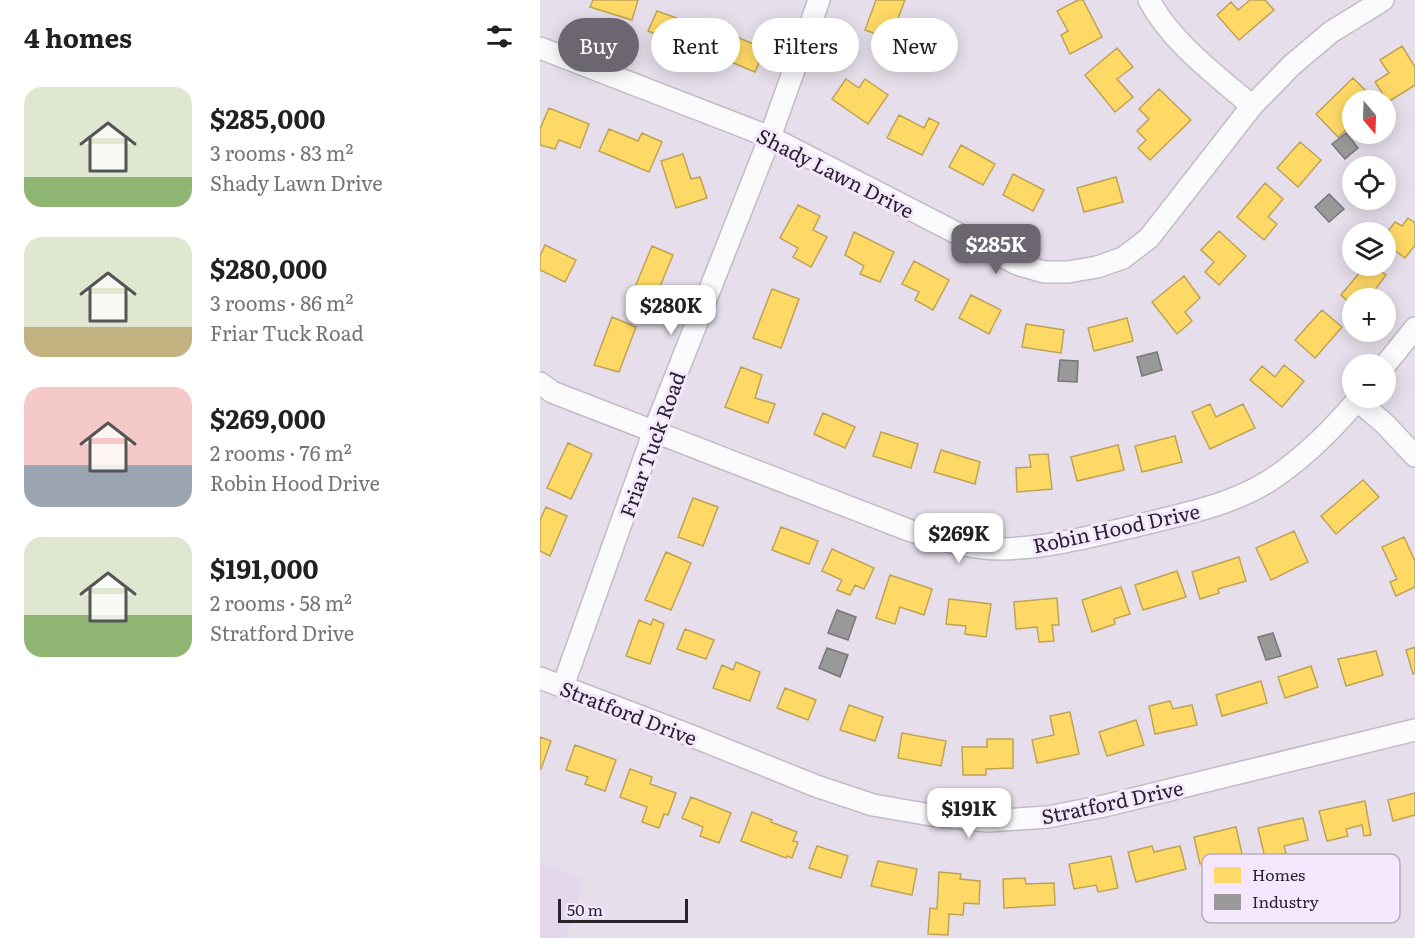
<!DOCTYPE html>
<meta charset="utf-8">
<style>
body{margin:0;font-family:Literata,serif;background:#f6f6f6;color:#202124;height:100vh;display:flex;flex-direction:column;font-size:22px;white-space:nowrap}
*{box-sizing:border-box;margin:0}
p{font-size:20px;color:#757577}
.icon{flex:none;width:33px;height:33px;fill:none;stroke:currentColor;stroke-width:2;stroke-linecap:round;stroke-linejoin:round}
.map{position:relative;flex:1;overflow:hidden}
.side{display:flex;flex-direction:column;background:#fff;width:540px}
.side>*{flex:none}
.top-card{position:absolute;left:18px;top:18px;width:570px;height:54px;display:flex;gap:12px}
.needle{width:39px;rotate:161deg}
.fabs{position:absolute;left:802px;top:90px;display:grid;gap:12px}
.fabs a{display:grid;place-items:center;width:54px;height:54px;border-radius:50%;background:#fff;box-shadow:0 3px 15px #0003;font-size:30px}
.scale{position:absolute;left:18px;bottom:15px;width:130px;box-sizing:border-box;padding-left:6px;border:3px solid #2a252d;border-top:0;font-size:16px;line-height:21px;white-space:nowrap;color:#2a252d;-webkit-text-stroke:4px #f5e7fe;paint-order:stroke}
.price{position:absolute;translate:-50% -51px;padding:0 14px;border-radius:12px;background:#fff;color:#222;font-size:20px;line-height:39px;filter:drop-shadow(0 2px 3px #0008)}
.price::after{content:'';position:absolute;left:50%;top:36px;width:18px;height:14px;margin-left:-9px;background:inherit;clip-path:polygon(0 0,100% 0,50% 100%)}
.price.on{background:#6c6670;color:#fff}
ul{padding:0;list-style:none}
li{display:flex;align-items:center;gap:18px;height:150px;padding:0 24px}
li span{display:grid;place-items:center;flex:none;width:168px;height:120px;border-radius:18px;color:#555}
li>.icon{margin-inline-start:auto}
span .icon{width:72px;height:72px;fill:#fffc;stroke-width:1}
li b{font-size:26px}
h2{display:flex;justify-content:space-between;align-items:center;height:72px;padding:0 24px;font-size:26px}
.pill{padding:0 21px;border-radius:27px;background:#fff;box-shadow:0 3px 15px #0003;font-size:21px;line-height:54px}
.pill.on{background:#6c6670;color:#fff}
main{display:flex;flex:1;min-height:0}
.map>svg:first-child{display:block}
.built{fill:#e4d7ec}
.homes{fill:#ffd966;stroke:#bfa355;stroke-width:1.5}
.industry{fill:#999;stroke:#787679;stroke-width:1.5}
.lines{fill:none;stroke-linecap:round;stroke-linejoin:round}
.street-casing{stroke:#c2bcc6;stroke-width:24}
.street{stroke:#fbfafc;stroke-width:21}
.labels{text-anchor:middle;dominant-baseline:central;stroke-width:6;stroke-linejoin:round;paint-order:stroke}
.street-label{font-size:20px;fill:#2a252d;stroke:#f5e7fe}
.key{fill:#f5e7fe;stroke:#b8adbf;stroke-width:1.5}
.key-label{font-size:16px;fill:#2a252d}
</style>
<main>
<section class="side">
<h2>4 homes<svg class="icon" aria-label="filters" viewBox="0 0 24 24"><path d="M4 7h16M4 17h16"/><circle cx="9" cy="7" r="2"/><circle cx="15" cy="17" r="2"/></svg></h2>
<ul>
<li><span style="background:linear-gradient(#dfe7d0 75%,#8fb573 0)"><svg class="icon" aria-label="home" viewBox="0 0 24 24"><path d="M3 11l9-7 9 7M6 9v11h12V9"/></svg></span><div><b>$285,000</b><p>3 rooms · 83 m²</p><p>Shady Lawn Drive</p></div></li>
<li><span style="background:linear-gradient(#dfe7d0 75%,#c2b280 0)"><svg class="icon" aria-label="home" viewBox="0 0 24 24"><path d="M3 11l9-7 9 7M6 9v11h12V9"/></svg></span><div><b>$280,000</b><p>3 rooms · 86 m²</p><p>Friar Tuck Road</p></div></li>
<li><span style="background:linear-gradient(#f6c9c9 65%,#9aa5b1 0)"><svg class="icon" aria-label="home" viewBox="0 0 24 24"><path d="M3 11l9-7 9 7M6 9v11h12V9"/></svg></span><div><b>$269,000</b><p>2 rooms · 76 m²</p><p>Robin Hood Drive</p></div></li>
<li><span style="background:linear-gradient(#dfe7d0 65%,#8fb573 0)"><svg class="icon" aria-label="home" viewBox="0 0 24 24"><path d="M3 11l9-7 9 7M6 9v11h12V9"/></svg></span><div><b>$191,000</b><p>2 rooms · 58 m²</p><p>Stratford Drive</p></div></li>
</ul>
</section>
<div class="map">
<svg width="875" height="938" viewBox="0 0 875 938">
<rect width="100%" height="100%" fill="#e6dfeb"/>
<path class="built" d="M0,862L44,880L26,938H0Z"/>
<path class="homes" d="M53,0H98L92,20L50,7Z
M336,0H365L357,21L363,23L356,41L325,30Z
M538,0H543L562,37L530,54L521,35L528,31L517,11Z
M710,0H725L734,10L699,40L677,15L691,2L698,10Z
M117,11L153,24L146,47L108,31Z
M183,31L225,49L215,72L172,54Z
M862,46L875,67V85L848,102L835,82L849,73L840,60Z
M577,48L593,67L577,79L593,97L575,112L545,75Z
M813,78L830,95L825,100H813V112L808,116L813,124L798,137L776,114Z
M306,79L319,88L325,79L348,95L328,124L292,99Z
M619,89L651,120L610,160L598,148L606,140L597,131L609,119L599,109Z
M9,108L49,124L40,148L19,140L15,149L0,145V129Z
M359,115L384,128L389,118L399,123L382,155L347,138Z
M69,129L98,141L102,133L122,142L109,172L59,151Z
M760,142L781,160L758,187L737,168Z
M421,145L455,164L443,185L409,167Z
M143,154L151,179L160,177L167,198L136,208L121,161Z
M473,174L504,190L493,211L463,195Z
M576,177L583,202L544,212L537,188Z
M725,183L743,199L728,217L737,224L724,240L697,217Z
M258,205L280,216L273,230L287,237L271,267L253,257L258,248L240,238Z
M868,218L875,223V245L865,258L846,244V234L855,222L862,226Z
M679,231L706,256L679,285L665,272L674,262L661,250Z
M314,232L354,252L340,282L320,274L324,266L305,255Z
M5,245L36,260L25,282L0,270V256Z
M112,246L133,255L116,296L95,287Z
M374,261L409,280L393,310L375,300L379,292L362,284Z
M825,266H835L846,275L829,298H813V306L801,295Z
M644,276L660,298L645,312L652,321L637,334L612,302Z
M232,289L259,299L241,348L213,338Z
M431,295L461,310L449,334L419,318Z
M782,310L802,327L775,358L755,340Z
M72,317L96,327L79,372L54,365Z
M587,318L593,341L554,351L548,328Z
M486,324L524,330L521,353L482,347Z
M744,365L764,381L742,407L710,380L722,366L735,377Z
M201,367L222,375L215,398L235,404L228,423L185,407Z
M670,404L676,417L703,404L715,428L670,449L652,412Z
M283,413L315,427L305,448L274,434Z
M341,432L378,444L371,468L333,456Z
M635,436L642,462L602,472L595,446Z
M28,443L52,454L31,499L7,488Z
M578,445L584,470L537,481L531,457Z
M401,450L440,462L435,484L394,472Z
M508,454L512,489L477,492L476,468L491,467L489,455Z
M823,480L839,497L796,534L781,516Z
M153,498L178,507L163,546L138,537Z
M6,507L27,516L10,556L0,551V520Z
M241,527L278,541L269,564L232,550Z
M754,531L768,562L731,580L716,548Z
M864,537L875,561V587L856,596L850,582L857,579L842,547Z
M292,549L334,568L324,589L315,585L310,595L297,590L302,580L282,571Z
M126,552L151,563L131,610L105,600Z
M699,557L706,581L678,589L679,593L660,599L652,572Z
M637,571L646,597L603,610L595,585Z
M350,575L392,589L384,615L360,607L355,624L336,618Z
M581,587L590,614L574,619L575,624L552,632L542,600Z
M517,598L519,625H512L514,641L499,642L497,627L476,629L474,602Z
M409,599L451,604L446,637L425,634L426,626L406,624Z
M113,619L124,624L110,664L86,656L99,620L111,625Z
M145,629L174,640L166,659L137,649Z
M875,647V673L873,674L866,650Z
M836,651L843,675L806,686L798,659Z
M196,662L220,672L210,701L173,688L182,665L193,670Z
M771,666L778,687L745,698L738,677Z
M721,681L727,703L682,716L676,695Z
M245,688L276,700L268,720L237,708Z
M630,701L633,709L652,705L657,725L615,734L609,706Z
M309,705L343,717L335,741L300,730Z
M530,712L539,754L497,763L492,740L514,735L510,716Z
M596,720L604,745L567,756L559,732Z
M362,733L406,741L401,766L358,758Z
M0,737L11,741L1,769L0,768Z
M447,739H473V768L446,769V775H423L422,747H447Z
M35,745L76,760L65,791L45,784L48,777L26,770Z
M90,769L112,777L110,784L136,793L128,815L124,814L119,828L102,822L107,807L80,797Z
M875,793V815L853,821L848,800Z
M151,797L191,813L179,843L160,836L163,827L142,818Z
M825,801L831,835L824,836L822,825L806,829L808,836L787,841L779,811Z
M212,812L232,820L231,822L257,832L253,841L258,842L252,858L247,856L246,858L201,841Z
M763,818L768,840L744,846L746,853L725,858L718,828Z
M696,827L702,854L660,864L654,837Z
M277,846L308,856L301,878L269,868Z
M612,846L614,852L640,846L646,869L596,882L588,852Z
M571,856L578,888L558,892L556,885L534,889L529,864Z
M338,861L377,869L372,895L331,886Z
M399,872L421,874L420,879L440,881L439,904L424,903L423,915L409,914L408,935L388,934L390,908L397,909Z
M485,878L486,884L514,883L515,905L464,908L463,879Z"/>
<path class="industry" d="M806,133L818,148L805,159L792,144Z
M789,194L804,209L789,222L775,207Z
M617,352L622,370L602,376L597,357Z
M520,360L538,361L537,382L518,381Z
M297,610L316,617L308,640L288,633Z
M733,633L741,656L726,660L718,637Z
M287,648L308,655L300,677L279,668Z"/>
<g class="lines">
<defs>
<path id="street" d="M609,0C632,43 675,74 712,106
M0,48L230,137L477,264L504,272H528L557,267L583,258L609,238L712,106L752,65L791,32L843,0
M846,364L875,328
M0,383L12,392L371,531C400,539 430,549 461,549C510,548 557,535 604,524C647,513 691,505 729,481C763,459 793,429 819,398
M817,400L845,424L875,456
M0,678L157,738L276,786L333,805L391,815L448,821L508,817L564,806L875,730
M23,686L114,431L230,137L279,0"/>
</defs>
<use href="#street" class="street-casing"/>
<use href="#street" class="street"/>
</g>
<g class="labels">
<g class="street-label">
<text transform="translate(296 172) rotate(27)">Shady Lawn Drive</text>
<text transform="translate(111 444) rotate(-70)">Friar Tuck Road</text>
<text transform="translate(576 527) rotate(-12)">Robin Hood Drive</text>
<text transform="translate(89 712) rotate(21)">Stratford Drive</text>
<text transform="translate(572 801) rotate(-12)">Stratford Drive</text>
</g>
</g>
<rect x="662" y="854" width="198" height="69" rx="9" class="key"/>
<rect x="674" y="867" width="27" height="16" fill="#ffd966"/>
<rect x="674" y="894" width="27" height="16" fill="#999"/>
<g class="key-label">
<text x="712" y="881">Homes</text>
<text x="712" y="908">Industry</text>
</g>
</svg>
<div class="fabs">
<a><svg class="needle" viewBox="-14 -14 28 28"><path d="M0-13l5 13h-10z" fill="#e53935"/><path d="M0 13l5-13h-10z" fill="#757577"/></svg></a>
<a><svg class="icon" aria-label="locate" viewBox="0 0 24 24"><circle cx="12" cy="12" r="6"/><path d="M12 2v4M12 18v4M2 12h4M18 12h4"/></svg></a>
<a><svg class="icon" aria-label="layers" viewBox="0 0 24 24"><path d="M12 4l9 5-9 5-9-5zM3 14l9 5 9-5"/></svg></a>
<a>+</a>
<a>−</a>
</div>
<div class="scale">50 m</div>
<b class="price on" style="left:456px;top:275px">$285K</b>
<b class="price" style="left:131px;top:336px">$280K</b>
<b class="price" style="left:419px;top:564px">$269K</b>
<b class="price" style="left:429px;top:839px">$191K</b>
<div class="top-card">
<a class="pill on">Buy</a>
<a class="pill">Rent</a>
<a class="pill">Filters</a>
<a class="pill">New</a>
</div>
</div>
</main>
